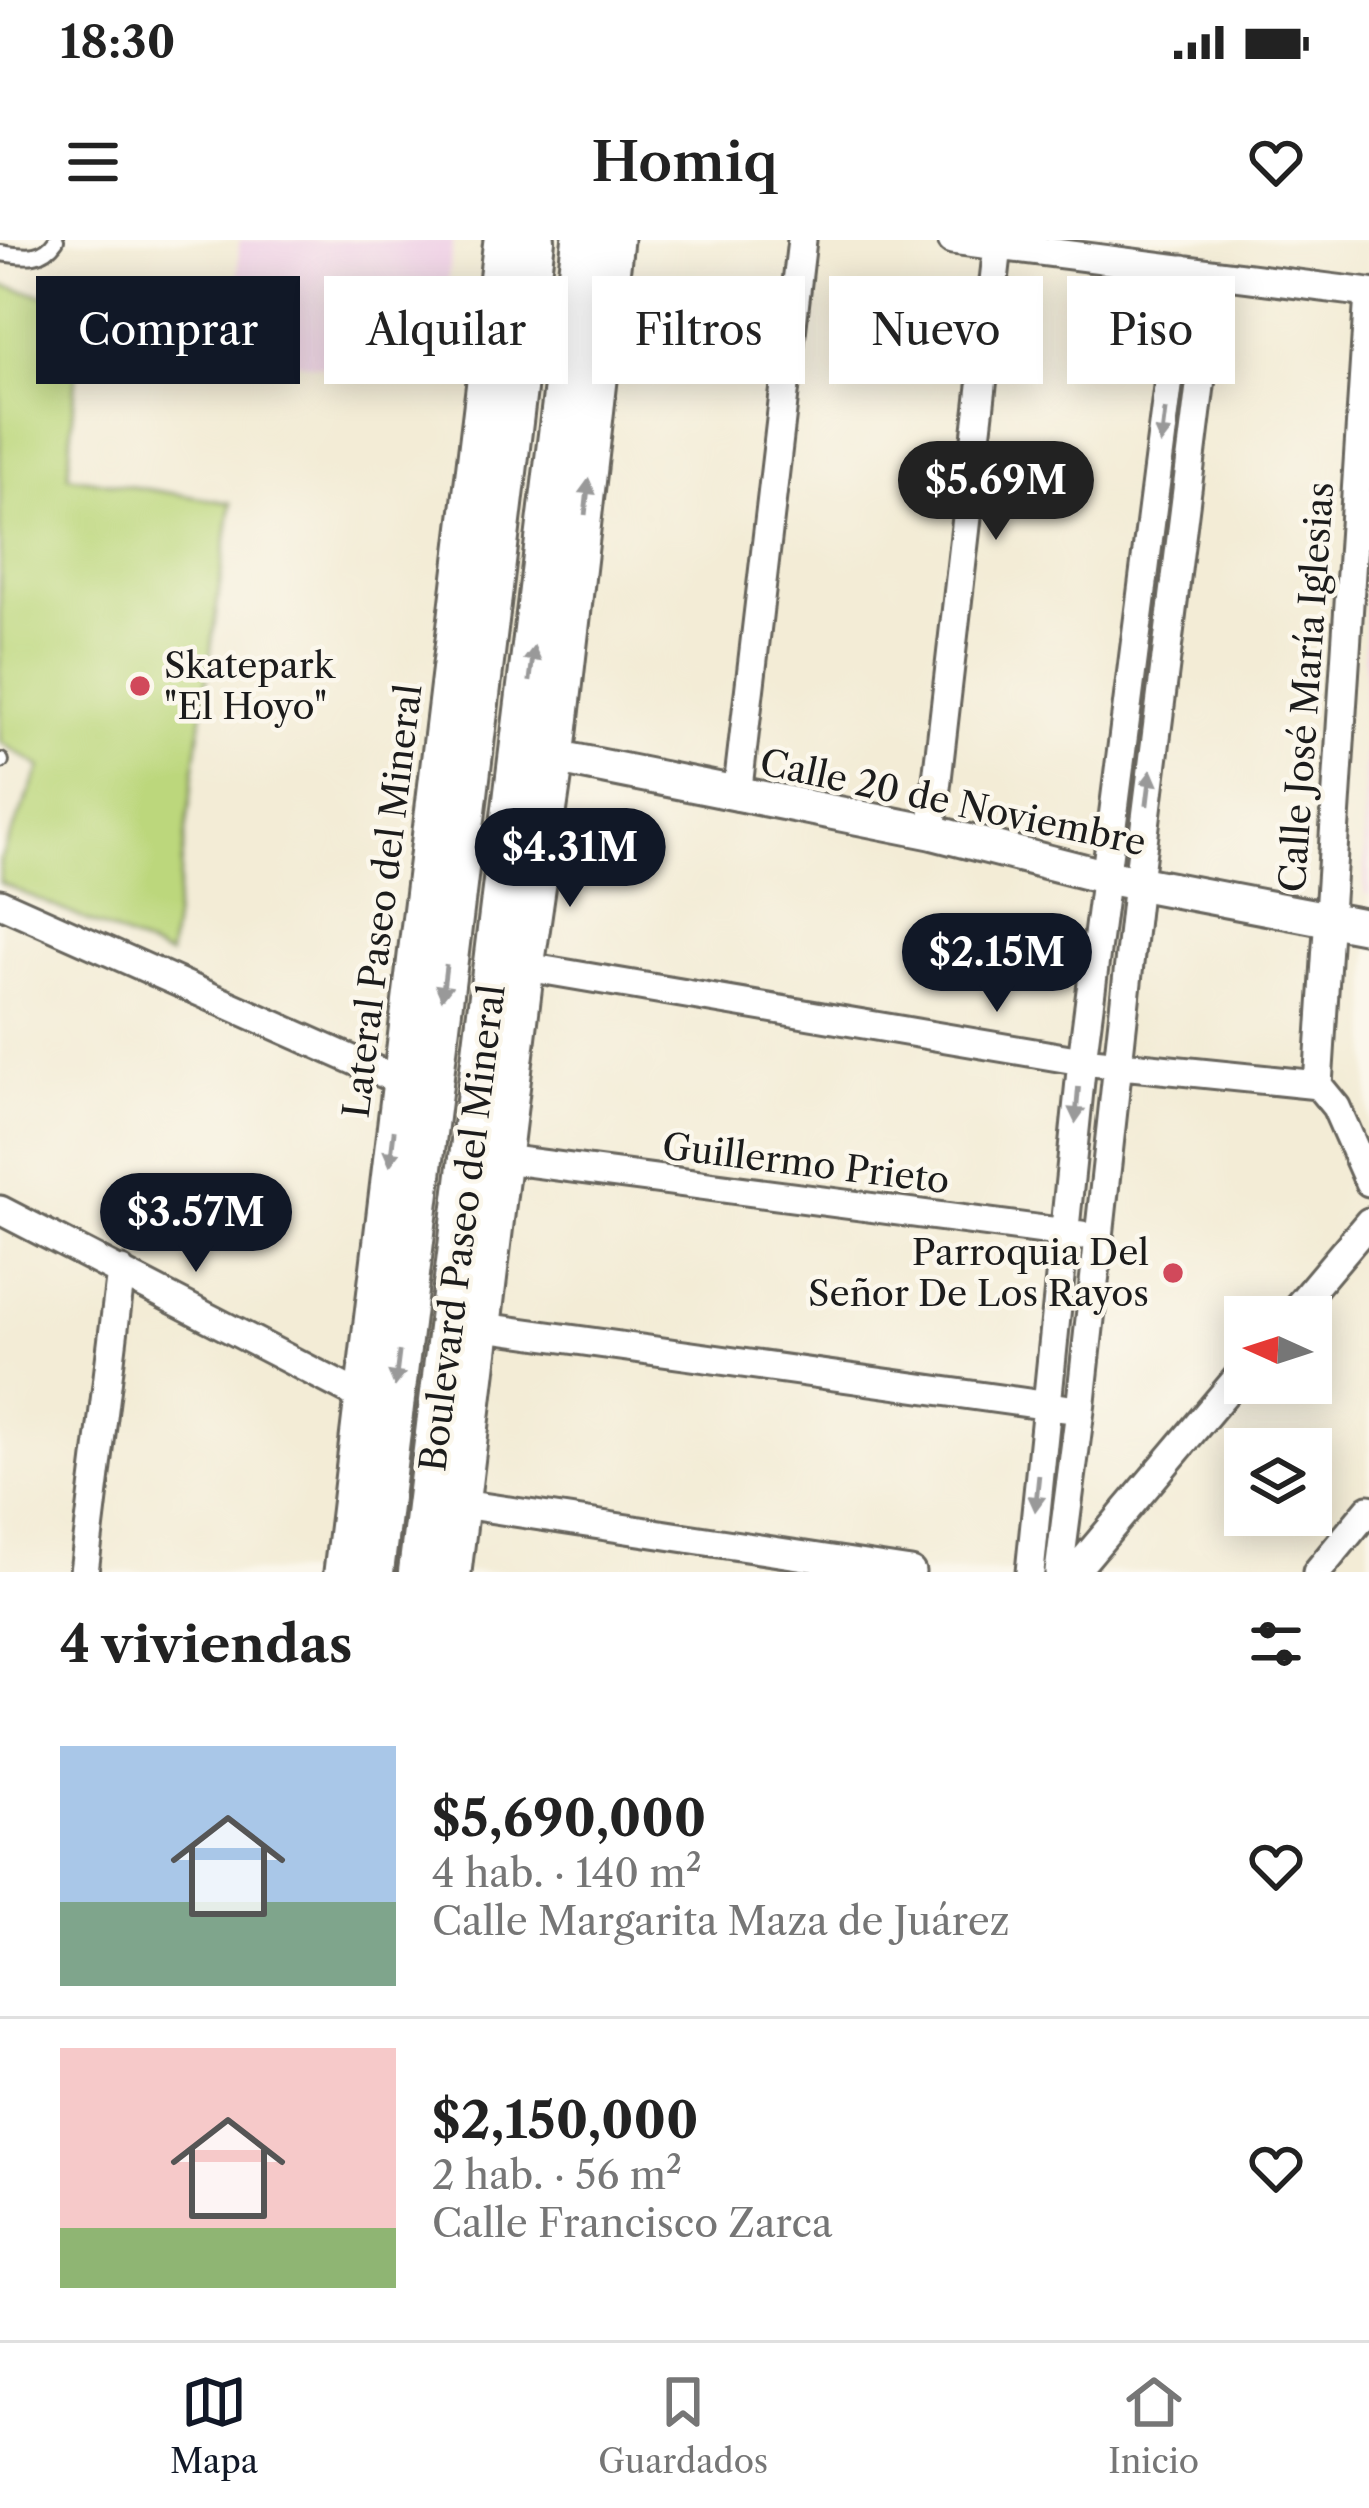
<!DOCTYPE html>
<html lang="es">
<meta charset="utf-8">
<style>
body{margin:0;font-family:"Libre Caslon Text",serif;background:#f2f2f2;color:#222;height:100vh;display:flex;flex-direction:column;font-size:45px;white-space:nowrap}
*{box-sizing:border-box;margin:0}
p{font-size:39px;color:#767676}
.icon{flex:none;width:66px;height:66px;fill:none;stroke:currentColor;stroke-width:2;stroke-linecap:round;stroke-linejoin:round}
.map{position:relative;height:1332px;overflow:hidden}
.drawer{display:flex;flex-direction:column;background:#fff;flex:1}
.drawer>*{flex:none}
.banner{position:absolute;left:36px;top:36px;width:1299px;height:108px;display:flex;gap:24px}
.needle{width:78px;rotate:273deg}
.buttons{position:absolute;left:1224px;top:1056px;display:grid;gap:24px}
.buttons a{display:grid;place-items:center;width:108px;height:108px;border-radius:0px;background:#fff;box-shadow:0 6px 30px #0003;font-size:60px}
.price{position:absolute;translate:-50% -102px;padding:0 27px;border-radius:42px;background:#111827;color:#fff;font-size:39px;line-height:78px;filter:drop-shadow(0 3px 6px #0008)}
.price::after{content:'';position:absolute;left:50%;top:72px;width:36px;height:27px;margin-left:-18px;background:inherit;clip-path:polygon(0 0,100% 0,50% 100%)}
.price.active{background:#222;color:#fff}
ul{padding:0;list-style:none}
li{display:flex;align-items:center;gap:36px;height:300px;padding:0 60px}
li+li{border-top:3px solid #e0e0e0}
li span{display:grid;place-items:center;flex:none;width:336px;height:240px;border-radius:0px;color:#555}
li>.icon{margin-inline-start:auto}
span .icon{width:144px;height:144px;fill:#fffc;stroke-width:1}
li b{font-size:51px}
h2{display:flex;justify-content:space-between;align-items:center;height:144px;padding:0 60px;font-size:51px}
.pill{padding:0 42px;border-radius:0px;background:#fff;box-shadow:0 6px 30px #0003;font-size:42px;line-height:108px}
.pill.active{background:#111827;color:#fff}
.status{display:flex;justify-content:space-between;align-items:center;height:84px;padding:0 60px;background:#fff;direction:ltr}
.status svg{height:33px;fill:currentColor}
header{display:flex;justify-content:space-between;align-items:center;height:156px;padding:0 60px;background:#fff;font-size:54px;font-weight:600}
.tab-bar{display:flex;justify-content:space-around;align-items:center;height:168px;border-top:3px solid #e0e0e0;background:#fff;font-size:33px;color:#767676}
.tab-bar a{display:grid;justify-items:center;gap:6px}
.tab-bar .active{color:#111827}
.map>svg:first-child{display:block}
.built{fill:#efd0e6}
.green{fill:#bcd77c;stroke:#6c7a4c;stroke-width:3}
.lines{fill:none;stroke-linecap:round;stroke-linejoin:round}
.service-casing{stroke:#67655d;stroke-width:20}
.minor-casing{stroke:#67655d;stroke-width:33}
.tertiary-casing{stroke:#67655d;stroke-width:39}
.primary-casing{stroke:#67655d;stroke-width:48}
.service{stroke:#fff;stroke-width:14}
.minor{stroke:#fff;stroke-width:27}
.tertiary{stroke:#fff;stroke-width:33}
.primary{stroke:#fff;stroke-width:42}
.oneway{fill:#999}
.poi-dot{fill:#d1495b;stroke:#fbf7ec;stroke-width:4.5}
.labels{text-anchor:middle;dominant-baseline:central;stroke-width:9;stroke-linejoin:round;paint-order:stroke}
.poi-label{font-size:36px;fill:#1c1c1c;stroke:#fbf7ec;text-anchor:start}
.street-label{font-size:36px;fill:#1c1c1c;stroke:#fbf7ec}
</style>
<div class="status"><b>18:30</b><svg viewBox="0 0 49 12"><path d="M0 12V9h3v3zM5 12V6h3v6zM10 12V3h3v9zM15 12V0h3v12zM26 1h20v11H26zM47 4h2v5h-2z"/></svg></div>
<header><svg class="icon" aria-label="menu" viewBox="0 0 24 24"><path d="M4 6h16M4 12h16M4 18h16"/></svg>Homiq<svg class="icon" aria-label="heart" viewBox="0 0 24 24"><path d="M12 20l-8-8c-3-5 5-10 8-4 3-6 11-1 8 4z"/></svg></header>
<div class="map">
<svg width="1369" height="1332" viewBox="0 0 1369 1332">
<rect width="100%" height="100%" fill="#fbf7ec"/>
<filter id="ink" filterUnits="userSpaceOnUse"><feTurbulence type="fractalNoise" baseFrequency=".00833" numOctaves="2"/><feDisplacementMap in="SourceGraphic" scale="24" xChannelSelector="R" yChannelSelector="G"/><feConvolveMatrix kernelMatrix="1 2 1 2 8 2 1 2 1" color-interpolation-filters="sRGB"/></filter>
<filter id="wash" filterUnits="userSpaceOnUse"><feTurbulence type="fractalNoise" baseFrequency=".004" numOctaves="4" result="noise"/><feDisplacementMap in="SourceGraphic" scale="48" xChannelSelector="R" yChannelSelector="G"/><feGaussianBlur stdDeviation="2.7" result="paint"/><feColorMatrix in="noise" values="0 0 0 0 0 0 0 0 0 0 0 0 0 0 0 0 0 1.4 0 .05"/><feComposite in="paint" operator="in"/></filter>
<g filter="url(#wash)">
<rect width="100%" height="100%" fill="#f3ecd6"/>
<path class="built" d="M239,0H453L434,143L237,113Z
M1365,100L1369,101V655L1365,654Z"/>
<path class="green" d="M0,45L82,64L68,236L231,263L169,716L0,643V620L41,527L0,502Z"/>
</g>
<g filter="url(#ink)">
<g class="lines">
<defs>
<path id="service" d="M0,13C23,16 42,21 56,0
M0,521H1"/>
<path id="minor" d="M952,0L1369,53
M737,556L802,0
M931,592L998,6
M0,663L400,841
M527,727L1082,821L1318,845L1336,867L1369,942
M1318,845L1369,53
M488,917L1081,995
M0,970L362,1157
M1289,1077L1369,982
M484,1087L1064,1168
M462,1264L911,1332
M84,1332L121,1031
M1030,1332L1082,821L1183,29
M1059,1332L1080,1170L1138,642L1214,34
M1074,1332L1245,1129
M1317,1332L1369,1269"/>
<path id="tertiary" d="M535,513L931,592L1106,637L1369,687
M341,1332L501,0
M454,1332L527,727L557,518L616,0"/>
<path id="primary" d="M372,1332L533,0
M420,1332L584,0"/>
</defs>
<use href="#service" class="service-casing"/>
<use href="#minor" class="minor-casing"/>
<use href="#tertiary" class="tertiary-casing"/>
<use href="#primary" class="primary-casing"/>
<use href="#service" class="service"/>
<use href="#minor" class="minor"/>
<use href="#tertiary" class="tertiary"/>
<use href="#primary" class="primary"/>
</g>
<defs><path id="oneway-solid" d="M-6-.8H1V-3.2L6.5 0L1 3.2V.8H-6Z" transform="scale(3)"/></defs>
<g class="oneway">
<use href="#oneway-solid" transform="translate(1163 187) rotate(97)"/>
<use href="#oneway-solid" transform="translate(587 257) rotate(-84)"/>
<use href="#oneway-solid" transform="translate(532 424) rotate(-83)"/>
<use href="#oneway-solid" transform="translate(1149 548) rotate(-83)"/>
<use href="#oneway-solid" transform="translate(444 742) rotate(97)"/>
<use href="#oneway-solid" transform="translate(1077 865) rotate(95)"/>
<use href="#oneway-solid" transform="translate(392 908) rotate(97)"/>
<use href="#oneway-solid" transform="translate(397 1129) rotate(97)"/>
<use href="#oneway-solid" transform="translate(1037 1253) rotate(96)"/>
</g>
</g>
<g class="poi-dot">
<circle cx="140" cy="446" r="12"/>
<circle cx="1173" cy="1033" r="12"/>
</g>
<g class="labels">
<g class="poi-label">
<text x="164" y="425">Skatepark<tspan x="164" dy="41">"El Hoyo"</tspan></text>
<text x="1149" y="1012" text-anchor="end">Parroquia Del<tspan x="1149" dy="41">Señor De Los Rayos</tspan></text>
</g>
<g class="street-label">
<text transform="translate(1306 447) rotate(-86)">Calle José María Iglesias</text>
<text transform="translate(953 562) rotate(12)">Calle 20 de Noviembre</text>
<text transform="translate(382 661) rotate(-83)">Lateral Paseo del Mineral</text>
<text transform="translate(806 923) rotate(7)">Guillermo Prieto</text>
<text transform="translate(462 988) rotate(-83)">Boulevard Paseo del Mineral</text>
</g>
</g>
</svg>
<div class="buttons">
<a><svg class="needle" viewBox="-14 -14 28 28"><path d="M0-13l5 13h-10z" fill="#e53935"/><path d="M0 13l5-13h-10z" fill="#767676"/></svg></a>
<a><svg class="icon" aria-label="layers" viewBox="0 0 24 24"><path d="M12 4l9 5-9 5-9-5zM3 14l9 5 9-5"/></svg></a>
</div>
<b class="price active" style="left:996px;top:303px">$5.69M</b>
<b class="price" style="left:570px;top:670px">$4.31M</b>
<b class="price" style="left:997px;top:775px">$2.15M</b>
<b class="price" style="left:196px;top:1035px">$3.57M</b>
<div class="banner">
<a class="pill active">Comprar</a>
<a class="pill">Alquilar</a>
<a class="pill">Filtros</a>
<a class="pill">Nuevo</a>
<a class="pill">Piso</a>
</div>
</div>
<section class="drawer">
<h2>4 viviendas<svg class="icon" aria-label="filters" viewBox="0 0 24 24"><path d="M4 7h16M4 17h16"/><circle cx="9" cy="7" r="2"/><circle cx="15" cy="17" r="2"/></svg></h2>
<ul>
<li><span style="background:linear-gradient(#a9c7e8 65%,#7fa58c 0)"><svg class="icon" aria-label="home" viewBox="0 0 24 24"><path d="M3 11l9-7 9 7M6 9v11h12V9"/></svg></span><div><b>$5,690,000</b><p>4 hab. · 140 m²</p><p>Calle Margarita Maza de Juárez</p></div><svg class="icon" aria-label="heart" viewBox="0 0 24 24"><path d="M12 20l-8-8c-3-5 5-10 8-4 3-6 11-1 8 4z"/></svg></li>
<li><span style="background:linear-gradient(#f6c9c9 75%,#8fb573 0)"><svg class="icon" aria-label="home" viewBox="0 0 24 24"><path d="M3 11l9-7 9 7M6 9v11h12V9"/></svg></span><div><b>$2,150,000</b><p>2 hab. · 56 m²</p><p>Calle Francisco Zarca</p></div><svg class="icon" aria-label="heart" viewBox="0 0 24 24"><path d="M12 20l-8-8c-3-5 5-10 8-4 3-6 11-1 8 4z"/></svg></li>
</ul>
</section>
<nav class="tab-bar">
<a class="active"><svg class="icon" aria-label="map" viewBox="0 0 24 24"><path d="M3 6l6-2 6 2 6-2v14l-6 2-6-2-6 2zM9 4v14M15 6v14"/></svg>Mapa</a>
<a><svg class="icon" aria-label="saved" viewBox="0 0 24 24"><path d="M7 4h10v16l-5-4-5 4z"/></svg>Guardados</a>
<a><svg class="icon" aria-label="home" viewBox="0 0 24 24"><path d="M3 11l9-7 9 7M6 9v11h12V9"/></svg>Inicio</a>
</nav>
